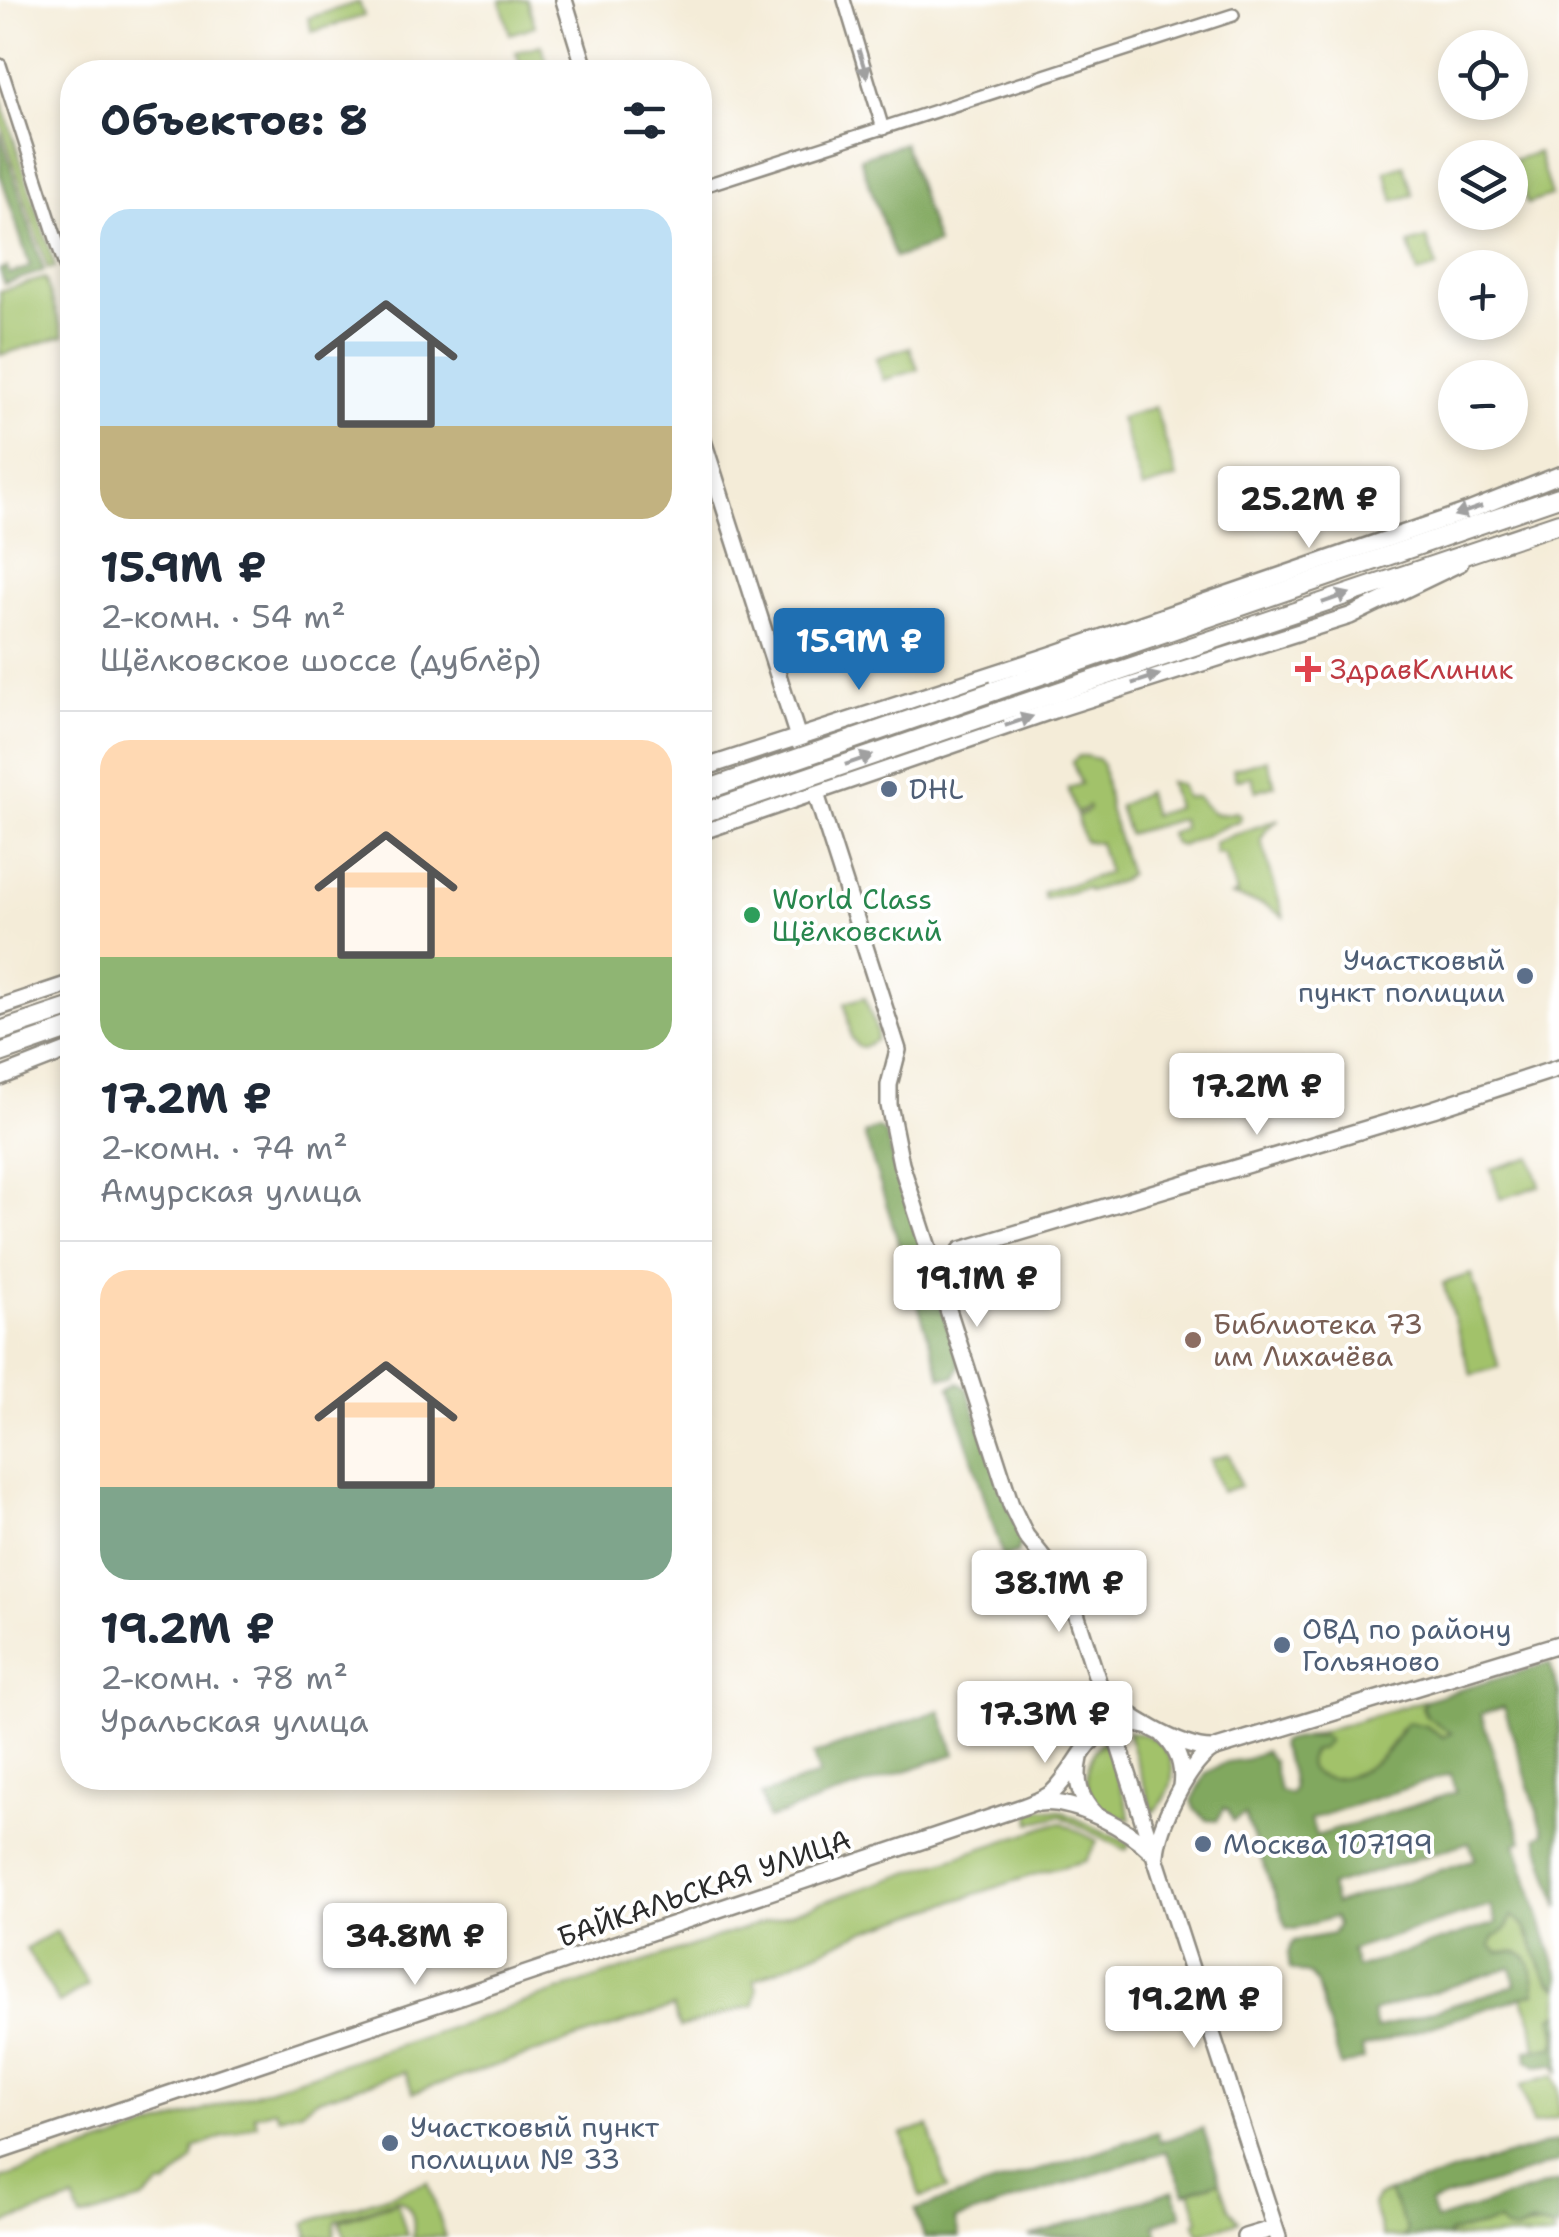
<!DOCTYPE html>
<html lang="ru">
<meta charset="utf-8">
<style>
body{margin:0;font-family:"Shantell Sans",sans-serif;background:#f2f2f3;color:#1f2937;height:100vh;display:flex;flex-direction:column;font-size:38px;white-space:nowrap}
*{box-sizing:border-box;margin:0}
p{font-size:32px;color:#747a83}
.icon{flex:none;width:55px;height:55px;fill:none;stroke:currentColor;stroke-width:2;stroke-linecap:round;stroke-linejoin:round}
.map{position:relative;flex:1;overflow:hidden}
.details{position:absolute;left:60px;top:60px;width:652px;height:1730px;display:flex;flex-direction:column;background:#fff;border-radius:40px;box-shadow:0 5px 15px #0003}
.details>*{flex:none}
.buttons{position:absolute;left:1438px;top:30px;display:grid;gap:20px}
.buttons a{display:grid;place-items:center;width:90px;height:90px;border-radius:50%;background:#fff;box-shadow:0 5px 15px #0003;font-size:50px}
.price{position:absolute;translate:-50% -85px;padding:0 22px;border-radius:10px;background:#fff;color:#222;font-size:32px;line-height:65px;filter:drop-shadow(0 2px 5px #0008)}
.price::after{content:'';position:absolute;left:50%;top:60px;width:30px;height:22px;margin-left:-15px;background:inherit;clip-path:polygon(0 0,100% 0,50% 100%)}
.price.on{background:#1f6fb2;color:#fff}
ul{padding:0;list-style:none}
li{display:grid;align-content:center;gap:20px;height:530px;padding:0 40px}
li+li{border-top:2px solid #e0e1e3}
li span{display:grid;place-items:center;height:310px;border-radius:30px;color:#555}
li>.icon{margin-inline-start:auto}
span .icon{width:180px;height:180px;fill:#fffc;stroke-width:1}
li b{font-size:42px}
h2{display:flex;justify-content:space-between;align-items:center;height:120px;padding:0 40px;font-size:42px}
.map>svg:first-child{display:block}
.green{fill:#a2c26b;stroke:#66764b;stroke-width:2.5}
.forest{fill:#81a85f;stroke:#566a45;stroke-width:2.5;fill-rule:evenodd}
.lines{fill:none;stroke-linecap:round;stroke-linejoin:round}
.street-casing{stroke:#908c82;stroke-width:16}
.secondary-casing{stroke:#908c82;stroke-width:20}
.primary-casing{stroke:#908c82;stroke-width:22}
.street{stroke:#fff;stroke-width:11}
.secondary{stroke:#fff;stroke-width:15}
.primary{stroke:#fff;stroke-width:18}
.primary-bridge-casing{stroke:#908c82;stroke-width:22;stroke-linecap:butt}
.primary-bridge{stroke:#fff;stroke-width:18}
.oneway{fill:#a0a0a0}
.health-dot{fill:#e0444e;stroke:#fff;stroke-width:4}
.service-dot{fill:#5c6f8a;stroke:#fff;stroke-width:4}
.leisure-dot{fill:#2e9e5b;stroke:#fff;stroke-width:4}
.education-dot{fill:#8d6e63;stroke:#fff;stroke-width:4}
.labels{text-anchor:middle;dominant-baseline:central;stroke-width:8;stroke-linejoin:round;paint-order:stroke}
.health-label{font-size:28px;fill:#be3a42;stroke:#fff;text-anchor:start}
.service-label{font-size:28px;fill:#4e5e75;stroke:#fff;text-anchor:start}
.leisure-label{font-size:28px;fill:#27864d;stroke:#fff;text-anchor:start}
.education-label{font-size:28px;fill:#785e54;stroke:#fff;text-anchor:start}
.street-label{font-size:28px;fill:#2b2b2b;stroke:#fff}
</style>
<div class="map">
<svg width="1559" height="2237" viewBox="0 0 1559 2237">
<rect width="100%" height="100%" fill="#fff"/>
<filter id="ink" filterUnits="userSpaceOnUse"><feTurbulence type="fractalNoise" baseFrequency=".01" numOctaves="2"/><feDisplacementMap in="SourceGraphic" scale="20" xChannelSelector="R" yChannelSelector="G"/><feConvolveMatrix kernelMatrix="1 2 1 2 8 2 1 2 1" color-interpolation-filters="sRGB"/></filter>
<filter id="wash" filterUnits="userSpaceOnUse"><feTurbulence type="fractalNoise" baseFrequency=".0048" numOctaves="4" result="noise"/><feDisplacementMap in="SourceGraphic" scale="40" xChannelSelector="R" yChannelSelector="G"/><feGaussianBlur stdDeviation="2.25" result="paint"/><feColorMatrix in="noise" values="0 0 0 0 0 0 0 0 0 0 0 0 0 0 0 0 0 1.4 0 .05"/><feComposite in="paint" operator="in"/></filter>
<g filter="url(#wash)">
<rect width="100%" height="100%" fill="#f4ecd8"/>
<path class="green" d="M500,0H527L535,26L510,34Z
M359,2L364,16L312,32L308,18Z
M541,45L550,72H523L516,52Z
M0,96L55,267L48,269L0,121Z
M1538,152L1551,196L1527,204L1513,160Z
M1404,165L1413,195L1394,201L1385,171Z
M1427,238L1437,268L1418,274L1409,244Z
M45,278L64,336L0,355V291Z
M910,347L918,370L883,380L876,358Z
M1155,407L1177,478L1142,489L1120,418Z
M1085,756L1098,759L1103,765L1110,811L1129,874L1121,881L1089,891L1086,888L1045,899L1043,892L1108,873L1099,843L1084,841L1077,817L1089,809L1088,806L1076,814L1068,788L1081,784L1072,762L1079,756Z
M1267,759L1275,785L1256,791L1251,776L1236,780L1233,769Z
M1169,782L1180,784L1185,797H1197C1210,813 1215,818 1236,812L1241,816L1240,820L1181,846L1174,844L1169,833L1183,828L1181,819L1128,834L1119,806L1146,792L1153,815L1176,808Z
M1279,819L1266,830L1261,840L1284,917L1265,905L1232,896L1237,894L1224,854L1215,853L1214,842Z
M865,997L877,1033L876,1040L863,1047L857,1046L851,1037L845,1003Z
M1531,1157L1540,1186L1500,1199L1491,1169Z
M1471,1274L1499,1367L1471,1375L1443,1283Z
M1229,1454L1240,1486L1221,1492L1210,1460Z
M1425,1700L1422,1707L1452,1732L1444,1737L1426,1726L1400,1728C1388,1760 1341,1797 1309,1769L1308,1760L1322,1735L1303,1737Z
M1127,1732C1175,1733 1187,1782 1153,1812Z
M1105,1739L1131,1819C1086,1816 1073,1768 1105,1739Z
M1043,1809L1061,1811L1130,1844L1126,1850L1060,1816L1031,1823L1030,1813Z
M1057,1823H1063L1097,1841L1086,1861L1045,1871L862,1932L754,1980L757,1989L754,2005L680,2028L673,2007L413,2093L405,2072L315,2100L302,2110L279,2117L275,2109L254,2115L257,2124L195,2148L193,2160L166,2186L161,2185L143,2200L81,2219L74,2200L0,2225V2179Z
M1512,1916L1521,1921L1551,1983L1559,1988V2034L1554,2047L1536,2050L1532,2021L1522,1997L1535,1993L1490,1946L1494,1937C1505,1933 1508,1927 1512,1916Z
M56,1931L88,1985L59,2003L26,1949Z
M1554,2075L1559,2091V2117L1533,2124L1521,2085Z
M929,2126L947,2189L920,2197L902,2134Z
M1220,2181L1229,2207L1239,2221L1199,2234L1195,2223L1199,2221L1190,2191Z
M428,2182L446,2237H412C416,2222 413,2205 397,2199L336,2220L334,2237H307L309,2235L305,2223Z
M1389,2192L1408,2231L1403,2237H1383L1373,2204L1378,2196Z
M397,2202L407,2235L345,2237L340,2221Z
M1499,2222L1515,2232C1530,2227 1538,2222 1553,2229L1555,2237H1448L1449,2233Z"/>
<path class="forest" d="M0,132L44,271L4,284L0,269L7,267L9,274L30,267L0,173Z
M904,143L937,244L895,258L860,158Z
M878,1128L885,1133L960,1365L955,1377H941L864,1134Z
M959,1383L967,1388L1021,1540L1017,1553L1003,1557L950,1387Z
M1550,1663L1559,1695V1908L1537,1837L1544,1833L1504,1707L1481,1714L1522,1841L1516,1844L1559,1976V1988C1532,1972 1539,1931 1512,1916C1508,1927 1505,1933 1494,1937L1490,1946L1498,1953C1533,1947 1531,1965 1535,1993L1362,2048L1364,2059L1341,2067L1316,1982L1310,1975L1290,1969C1288,1957 1287,1950 1294,1941L1332,1934L1337,1926L1334,1917L1296,1929L1287,1928L1245,1815L1233,1821L1228,1809L1224,1808L1217,1821L1207,1820L1195,1810L1192,1801L1206,1773L1227,1762L1247,1759L1264,1751L1273,1762L1279,1791L1290,1794L1293,1789L1290,1769L1280,1746L1281,1742C1296,1736 1307,1739 1322,1735L1328,1740L1322,1748L1312,1751C1308,1759 1306,1766 1313,1772C1320,1778 1328,1779 1336,1778C1359,1776 1383,1761 1395,1741C1400,1733 1400,1728 1408,1722L1426,1726L1443,1737L1451,1733L1426,1716L1422,1707L1425,1700ZM1450,1774L1456,1792L1316,1836L1311,1819ZM1469,1842L1475,1859L1335,1904L1330,1886ZM1490,1906L1496,1923L1356,1968L1351,1950ZM1511,1967L1516,1985L1376,2029L1372,2012Z
M940,1710L955,1754L768,1819L761,1795L819,1775L813,1755Z
M1559,2013V2074L1555,2064L1537,2066L1528,2060L1527,2050L1554,2047L1557,2037L1552,2017Z
M1203,2128L1220,2181L1185,2193L1166,2151L955,2220L959,2237H924L915,2210L1157,2132L1160,2142Z
M1559,2140V2162L1430,2203L1436,2220L1559,2181V2229L1533,2224L1515,2232L1505,2230L1499,2222L1449,2233L1448,2237H1403L1407,2230L1389,2192Z
M1174,2190L1182,2215L1155,2224L1159,2237H1029Z"/>
</g>
<g filter="url(#ink)">
<g class="lines">
<defs>
<path id="street" d="M844,0L883,129
M0,65L72,288
M700,187L1233,15"/>
<path id="secondary" d="M564,0L586,72
M700,431L898,1050L889,1085V1105L901,1164L1011,1505L1026,1536L1062,1581L1071,1598L1278,2237
M700,769L1051,655L1471,510L1559,475
M700,832L1054,710L1350,616L1460,563
M0,1007L72,983
M0,1077L72,1049
M961,1250L1433,1109L1559,1068
M1103,1691C1121,1714 1183,1750 1213,1749
M1163,1735C1178,1749 1184,1766 1181,1786
M1087,1743L1098,1692
M1080,1758C1075,1780 1079,1798 1095,1814
M1039,1803C1073,1799 1128,1828 1152,1852
M1156,1855C1158,1826 1188,1764 1213,1749L1559,1644
M0,2151L1025,1806C1035,1802 1045,1799 1053,1792C1086,1760 1090,1710 1150,1727
M1245,2237L1275,2228"/>
<path id="primary" d="M994,691L1559,497
M1001,711L1559,523
M0,1031L72,1007
M0,1053L72,1028"/>
</defs>
<use href="#street" class="street-casing"/>
<use href="#secondary" class="secondary-casing"/>
<use href="#primary" class="primary-casing"/>
<use href="#street" class="street"/>
<use href="#secondary" class="secondary"/>
<use href="#primary" class="primary"/>
<defs>
<path id="primary-bridge" d="M700,792L994,691
M700,814L1001,711"/>
</defs>
<use href="#primary-bridge" class="primary-bridge-casing"/>
<use href="#primary-bridge" class="primary-bridge"/>
</g>
<defs><path id="oneway-solid" d="M-6-.8H1V-3.2L6.5 0L1 3.2V.8H-6Z" transform="scale(2.5)"/></defs>
<g class="oneway">
<use href="#oneway-solid" transform="translate(863 64) rotate(73)"/>
<use href="#oneway-solid" transform="translate(1468 511) rotate(161)"/>
<use href="#oneway-solid" transform="translate(1336 598) rotate(-19)"/>
<use href="#oneway-solid" transform="translate(1146 679) rotate(-18)"/>
<use href="#oneway-solid" transform="translate(1019 721) rotate(-19)"/>
<use href="#oneway-solid" transform="translate(859 760) rotate(-19)"/>
</g>
</g>
<path class="health-dot" d="M1303 654h10v10h10v10h-10v10h-10v-10h-10v-10h10z"/>
<g class="service-dot">
<circle cx="889" cy="789" r="10"/>
<circle cx="1525" cy="976" r="10"/>
<circle cx="1282" cy="1645" r="10"/>
<circle cx="1203" cy="1844" r="10"/>
<circle cx="390" cy="2143" r="10"/>
</g>
<circle class="leisure-dot" cx="752" cy="915" r="10"/>
<circle class="education-dot" cx="1193" cy="1340" r="10"/>
<g class="labels">
<g class="health-label">
<text x="1330" y="669">ЗдравКлиник</text>
</g>
<g class="service-label">
<text x="909" y="789">DHL</text>
<text x="1505" y="960" text-anchor="end">Участковый<tspan x="1505" dy="32">пункт полиции</tspan></text>
<text x="1302" y="1629">ОВД по району<tspan x="1302" dy="32">Гольяново</tspan></text>
<text x="1223" y="1844">Москва 107199</text>
<text x="410" y="2127">Участковый пункт<tspan x="410" dy="32">полиции № 33</tspan></text>
</g>
<g class="leisure-label">
<text x="772" y="899">World Class<tspan x="772" dy="32">Щёлковский</tspan></text>
</g>
<g class="education-label">
<text x="1213" y="1324">Библиотека 73<tspan x="1213" dy="32">им Лихачёва</tspan></text>
</g>
<g class="street-label">
<text transform="translate(704 1888) rotate(-19)">БАЙКАЛЬСКАЯ УЛИЦА</text>
</g>
</g>
</svg>
<div class="buttons">
<a><svg class="icon" aria-label="locate" viewBox="0 0 24 24"><circle cx="12" cy="12" r="6"/><path d="M12 2v4M12 18v4M2 12h4M18 12h4"/></svg></a>
<a><svg class="icon" aria-label="layers" viewBox="0 0 24 24"><path d="M12 4l9 5-9 5-9-5zM3 14l9 5 9-5"/></svg></a>
<a>+</a>
<a>−</a>
</div>
<b class="price" style="left:1309px;top:551px">25.2M ₽</b>
<b class="price on" style="left:859px;top:693px">15.9M ₽</b>
<b class="price" style="left:1257px;top:1138px">17.2M ₽</b>
<b class="price" style="left:977px;top:1330px">19.1M ₽</b>
<b class="price" style="left:1059px;top:1635px">38.1M ₽</b>
<b class="price" style="left:1045px;top:1766px">17.3M ₽</b>
<b class="price" style="left:415px;top:1988px">34.8M ₽</b>
<b class="price" style="left:1194px;top:2051px">19.2M ₽</b>
<section class="details">
<h2>Объектов: 8<svg class="icon" aria-label="filters" viewBox="0 0 24 24"><path d="M4 7h16M4 17h16"/><circle cx="9" cy="7" r="2"/><circle cx="15" cy="17" r="2"/></svg></h2>
<ul>
<li><span style="background:linear-gradient(#bfe0f5 70%,#c2b280 0)"><svg class="icon" aria-label="home" viewBox="0 0 24 24"><path d="M3 11l9-7 9 7M6 9v11h12V9"/></svg></span><div><b>15.9M ₽</b><p>2-комн. · 54 m²</p><p>Щёлковское шоссе (дублёр)</p></div></li>
<li><span style="background:linear-gradient(#ffd9b3 70%,#8fb573 0)"><svg class="icon" aria-label="home" viewBox="0 0 24 24"><path d="M3 11l9-7 9 7M6 9v11h12V9"/></svg></span><div><b>17.2M ₽</b><p>2-комн. · 74 m²</p><p>Амурская улица</p></div></li>
<li><span style="background:linear-gradient(#ffd9b3 70%,#7fa58c 0)"><svg class="icon" aria-label="home" viewBox="0 0 24 24"><path d="M3 11l9-7 9 7M6 9v11h12V9"/></svg></span><div><b>19.2M ₽</b><p>2-комн. · 78 m²</p><p>Уральская улица</p></div></li>
</ul>
</section>
</div>
